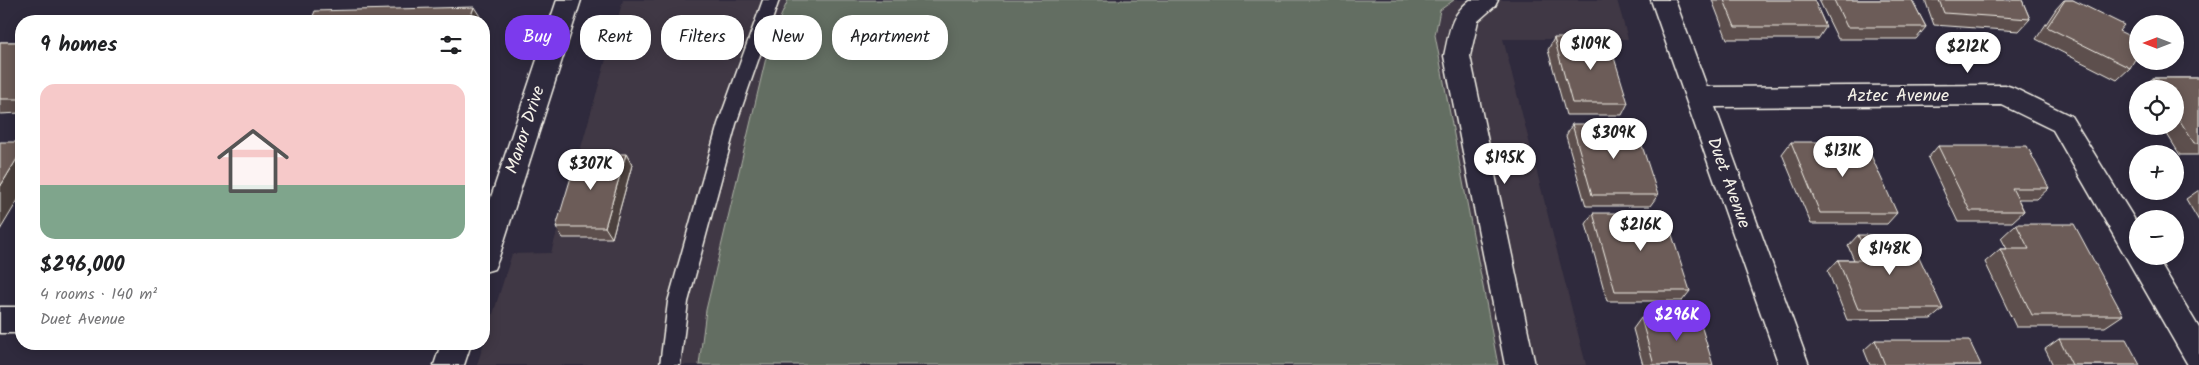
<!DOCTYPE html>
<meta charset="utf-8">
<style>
body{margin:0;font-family:Kalam,sans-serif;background:#f6f6f6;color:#202124;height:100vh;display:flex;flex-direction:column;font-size:19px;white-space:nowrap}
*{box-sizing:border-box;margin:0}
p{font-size:16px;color:#757577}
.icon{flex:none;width:28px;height:28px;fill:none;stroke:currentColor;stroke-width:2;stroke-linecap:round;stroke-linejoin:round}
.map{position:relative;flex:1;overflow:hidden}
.panel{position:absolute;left:15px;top:15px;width:475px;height:335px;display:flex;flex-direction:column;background:#fff;border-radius:20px;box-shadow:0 2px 12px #0003}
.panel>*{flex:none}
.guide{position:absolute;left:505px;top:15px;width:475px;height:45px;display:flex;gap:10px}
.needle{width:32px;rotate:270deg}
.fabs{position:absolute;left:2129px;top:15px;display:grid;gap:10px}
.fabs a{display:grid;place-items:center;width:55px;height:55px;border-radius:50%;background:#fff;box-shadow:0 2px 12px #0003;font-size:25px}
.price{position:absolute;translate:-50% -42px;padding:0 11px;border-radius:18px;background:#fff;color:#222;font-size:16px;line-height:32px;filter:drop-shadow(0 1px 2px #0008)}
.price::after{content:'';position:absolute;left:50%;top:30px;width:15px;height:11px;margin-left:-8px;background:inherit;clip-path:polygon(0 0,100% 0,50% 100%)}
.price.on{background:#7c3aed;color:#fff}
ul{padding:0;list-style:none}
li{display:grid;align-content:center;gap:10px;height:265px;padding:0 25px}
li span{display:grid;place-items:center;height:155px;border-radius:15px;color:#555}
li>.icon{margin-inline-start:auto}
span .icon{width:90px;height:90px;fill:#fffc;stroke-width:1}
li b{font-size:21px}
h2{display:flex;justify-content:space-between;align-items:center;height:60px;padding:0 25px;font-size:21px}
.chip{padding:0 18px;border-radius:20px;background:#fff;box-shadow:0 2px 12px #0003;font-size:18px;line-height:45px}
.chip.on{background:#7c3aed;color:#fff}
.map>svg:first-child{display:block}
.built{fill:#413945}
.green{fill:#636e62;stroke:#acb0a5}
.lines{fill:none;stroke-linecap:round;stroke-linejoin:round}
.service-casing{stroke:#f4f1e8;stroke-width:3}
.minor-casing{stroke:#f4f1e8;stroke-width:3}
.service{fill:#2f2a3d;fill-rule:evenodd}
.minor{fill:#2f2a3d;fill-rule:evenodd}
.wall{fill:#5d4f4d;stroke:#f4f1e8}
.shaded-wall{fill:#4c403e;stroke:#f4f1e8}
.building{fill:#6c5c59;stroke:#f4f1e8}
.labels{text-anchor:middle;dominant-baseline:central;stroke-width:4.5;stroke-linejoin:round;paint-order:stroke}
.street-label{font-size:18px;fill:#f4f1e8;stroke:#2f2a3d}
</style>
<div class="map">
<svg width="2199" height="365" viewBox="0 0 2199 365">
<rect width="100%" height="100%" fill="#2f2a3d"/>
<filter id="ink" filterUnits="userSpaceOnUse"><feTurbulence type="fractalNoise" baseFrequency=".02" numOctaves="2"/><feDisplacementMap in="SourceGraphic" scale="10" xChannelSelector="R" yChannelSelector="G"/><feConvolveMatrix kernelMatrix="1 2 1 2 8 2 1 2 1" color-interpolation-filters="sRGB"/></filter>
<g filter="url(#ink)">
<path class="built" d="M623,0H1617L1628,39H1503L1586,365H477L512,254L551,253Z"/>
<path class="green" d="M788,0H1454L1440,10L1435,35L1498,365H699L706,310L770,41Z"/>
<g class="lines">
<defs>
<path id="service" d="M763,0H779L736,124L688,302L680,365H660L668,302L718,124Z"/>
<path id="minor" d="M557,0H581L498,260L494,269L484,272V218Z
M1470,0H1498L1495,6L1478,21L1470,56L1535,365H1505L1444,56C1450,31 1449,17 1470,0Z
M1651,0H1675L1707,87L2005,85L2014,88L2071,116L2138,225V256H2156L2199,328V365H2188L2053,130L2002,105L1715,107L1809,365H1779Z
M0,307H21V333H0Z
M441,344H471L464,365H434Z"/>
</defs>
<use href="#service" class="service-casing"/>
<use href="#minor" class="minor-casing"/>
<use href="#service" class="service"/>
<use href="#minor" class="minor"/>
</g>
<path class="wall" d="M1712,0H1814L1826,27L1818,39H1727Z
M1819,0H1912L1926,27L1916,39H1838Z
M1925,0H2022L2030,19L2019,31L1934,25Z
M2064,0H2073L2119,31L2130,68L2117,80L2036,39L2056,9Z
M1554,38L1628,103L1622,115H1566L1548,50Z
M0,42H21V113L0,114Z
M2153,78H2199V155H2180L2162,126H2175V89H2141Z
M1572,124L1658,195L1650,206H1586L1566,136Z
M1791,142L1897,213L1887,224H1811L1782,154Z
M1938,146L2049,188L2037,199H2018L2024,211L2012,222H1958L1928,158Z
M626,154L632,165L612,238H563L556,227Z
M2199,190V221L2186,199Z
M1593,213L1690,291L1682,301H1607L1586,224Z
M2016,224L2123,315L2105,327H2016L1985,262L2000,249H2007L2001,238Z
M1858,235L1943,309L1931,319L1847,320L1828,271L1838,260H1854L1848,246Z
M1641,318L1713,365H1643L1633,329Z
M2059,339L2140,365H2053L2045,349Z
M1875,340L1981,365H1870L1864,350Z"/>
<path class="shaded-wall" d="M474,7L483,21H469Z
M21,152V195L0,230V187Z
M626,154L632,165L612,238L605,227Z"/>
<path class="building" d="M1724,0H1814L1826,27H1735Z
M1834,0H1912L1926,27H1847Z
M1939,0H2022L2030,19L1944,13Z
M2065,0H2073L2124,25L2119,31L2138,40V54L2130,68L2047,27Z
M474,7L469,21H311L315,11Z
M1554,38H1608L1628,103H1572Z
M0,42H21V99H0Z
M2153,78H2199V143H2194L2175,113V89H2159Z
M1572,124H1635L1658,195H1592Z
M0,142H21V152L0,187Z
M1791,142H1865L1897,213H1820Z
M1938,146H2027L2049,188H2012L2024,211H1970Z
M578,154H626L605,227H556Z
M1593,213H1665L1690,291H1615Z
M2016,224H2074L2123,315H2032L2000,249H2029Z
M1858,235H1909L1943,309H1858L1838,260H1869Z
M1641,318H1699L1713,365H1654Z
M2059,339H2126L2140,365H2072Z
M1875,340H1969L1981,365H1885Z"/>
</g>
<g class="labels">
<g class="street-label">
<text x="1898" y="96">Aztec Avenue</text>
<text transform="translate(526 130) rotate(-72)">Manor Drive</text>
<text transform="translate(1728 183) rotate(70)">Duet Avenue</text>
</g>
</g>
</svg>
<div class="fabs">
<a><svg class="needle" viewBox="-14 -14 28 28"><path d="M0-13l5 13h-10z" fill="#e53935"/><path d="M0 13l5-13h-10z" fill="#757577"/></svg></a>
<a><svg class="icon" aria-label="locate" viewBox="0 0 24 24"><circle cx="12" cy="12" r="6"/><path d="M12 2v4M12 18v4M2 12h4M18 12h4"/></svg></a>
<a>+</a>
<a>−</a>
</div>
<b class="price" style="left:1591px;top:71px">$109K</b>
<b class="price" style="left:1968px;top:74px">$212K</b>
<b class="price" style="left:1614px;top:160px">$309K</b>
<b class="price" style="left:1843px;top:178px">$131K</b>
<b class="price" style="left:1505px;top:185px">$195K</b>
<b class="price" style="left:591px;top:191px">$307K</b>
<b class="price" style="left:1641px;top:252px">$216K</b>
<b class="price" style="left:1890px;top:276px">$148K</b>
<b class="price on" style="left:1677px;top:342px">$296K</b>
<div class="guide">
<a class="chip on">Buy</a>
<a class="chip">Rent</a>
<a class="chip">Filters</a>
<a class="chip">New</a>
<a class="chip">Apartment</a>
</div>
<section class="panel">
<h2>9 homes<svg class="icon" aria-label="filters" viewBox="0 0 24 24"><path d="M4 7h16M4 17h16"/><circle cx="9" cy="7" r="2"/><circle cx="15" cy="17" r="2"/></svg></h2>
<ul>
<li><span style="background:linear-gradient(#f6c9c9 65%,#7fa58c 0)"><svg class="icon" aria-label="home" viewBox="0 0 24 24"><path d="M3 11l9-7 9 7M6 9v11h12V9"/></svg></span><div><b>$296,000</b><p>4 rooms · 140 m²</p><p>Duet Avenue</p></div></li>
</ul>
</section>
</div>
